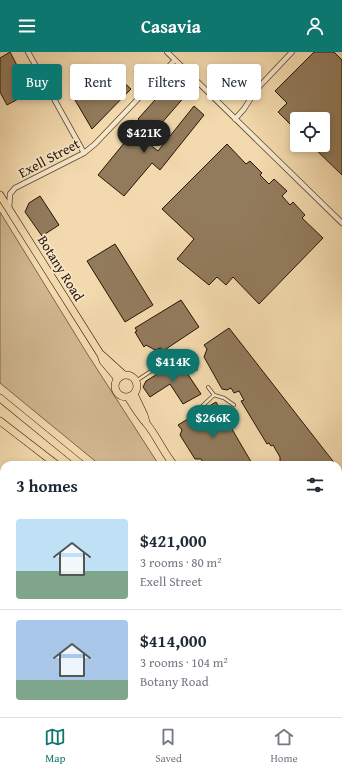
<!DOCTYPE html>
<meta charset="utf-8">
<style>
body{margin:0;font-family:"Gentium Book Plus",serif;background:#f6f6f7;color:#1f2937;height:100vh;display:flex;flex-direction:column;font-size:15px;white-space:nowrap}
*{box-sizing:border-box;margin:0}
p{font-size:13px;color:#747a83}
.icon{flex:none;width:22px;height:22px;fill:none;stroke:currentColor;stroke-width:2;stroke-linecap:round;stroke-linejoin:round}
.map{position:relative;flex:1;overflow:hidden}
.panel{position:absolute;left:0px;top:409px;width:342px;height:256px;display:flex;flex-direction:column;background:#fff;border-radius:12px 12px 0 0;box-shadow:0 2px 6px #0003}
.panel>*{flex:none}
.top-card{position:absolute;left:12px;top:12px;width:318px;height:36px;display:flex;gap:8px}
.buttons{position:absolute;left:290px;top:60px;display:grid;gap:8px}
.buttons a{display:grid;place-items:center;width:40px;height:40px;border-radius:4px;background:#fff;box-shadow:0 2px 6px #0003;font-size:20px}
.price{position:absolute;translate:-50% -34px;padding:0 9px;border-radius:14px;background:#0f766e;color:#fff;font-size:13px;line-height:26px;filter:drop-shadow(0 1px 2px #0008)}
.price::after{content:'';position:absolute;left:50%;top:24px;width:12px;height:9px;margin-left:-6px;background:inherit;clip-path:polygon(0 0,100% 0,50% 100%)}
.price.current{background:#222;color:#fff}
ul{padding:0;list-style:none}
li{display:flex;align-items:center;gap:12px;height:100px;padding:0 16px}
li+li{border-top:1px solid #e0e1e3}
li span{display:grid;place-items:center;flex:none;width:112px;height:80px;border-radius:4px;color:#555}
li>.icon{margin-inline-start:auto}
span .icon{width:48px;height:48px;fill:#fffc;stroke-width:1}
li b{font-size:17px}
h2{display:flex;justify-content:space-between;align-items:center;height:48px;padding:0 16px;font-size:17px}
.chip{padding:0 14px;border-radius:4px;background:#fff;box-shadow:0 2px 6px #0003;font-size:14px;line-height:36px}
.chip.current{background:#0f766e;color:#fff}
header{display:flex;justify-content:space-between;align-items:center;height:52px;padding:0 16px;background:#0f766e;color:#fff;font-size:18px;font-weight:700}
.dock{display:flex;justify-content:space-around;align-items:center;height:56px;border-top:1px solid #e0e1e3;background:#fff;font-size:11px;color:#747a83}
.dock a{display:grid;justify-items:center;gap:2px}
.dock .current{color:#0f766e}
.map>svg:first-child{display:block}
.green{fill:#d1b891;stroke:#7d664a}
.lines{fill:none;stroke-linecap:round;stroke-linejoin:round}
.river{stroke:#ae9774;stroke-width:11}
.building{fill:#927b5c;stroke:#291403}
.service-casing{stroke:#5c462e;stroke-width:4}
.minor-casing{stroke:#5c462e;stroke-width:6}
.primary-casing{stroke:#291403;stroke-width:8}
.service{stroke:#f7e7ca;stroke-width:2.5}
.minor{stroke:#f7e7ca;stroke-width:4.5}
.primary{stroke:#f3daae;stroke-width:7}
.labels{text-anchor:middle;dominant-baseline:central;stroke-width:3.5;stroke-linejoin:round;paint-order:stroke}
.street-label{font-size:14px;fill:#291403;stroke:#f7e7ca}
</style>
<header><svg class="icon" aria-label="menu" viewBox="0 0 24 24"><path d="M4 6h16M4 12h16M4 18h16"/></svg>Casavia<svg class="icon" aria-label="person" viewBox="0 0 24 24"><circle cx="12" cy="8" r="4"/><path d="M4 21q1-7 8-7t8 7"/></svg></header>
<div class="map">
<svg width="342" height="665" viewBox="0 0 342 665">
<rect width="100%" height="100%" fill="#f3daae"/>
<filter id="stains"><feTurbulence type="fractalNoise" baseFrequency=".005" numOctaves="4"/><feColorMatrix values="0 0 0 0 .2 0 0 0 0 .09 0 0 0 0 .02 0 0 0 .5 -.17"/></filter>
<radialGradient id="worn" r=".72"><stop offset=".6" stop-color="#630" stop-opacity="0"/><stop offset="1" stop-color="#630" stop-opacity=".3"/></radialGradient>
<path class="green" d="M0,160L88,303L159,413H100L0,331Z"/>
<g class="lines">
<path class="river" d="M0,548L4,546"/>
</g>
<path class="building" d="M10,0L31,40L7,53L0,40V6Z
M314,0H334L342,8V123L311,93H323V67H297V79L278,60L287,51L275,39Z
M107,15L131,37L92,77L75,48Z
M171,30L186,43L153,81L138,67Z
M194,54L204,63L160,118L152,111L124,144L98,123L125,90L118,84L126,74L158,99Z
M227,92L246,112L250,109L262,121L260,123L269,132L274,127L287,139L282,144L290,153L293,150L305,163L302,166L323,186L259,252L233,225L226,233L217,225L209,233L177,207L194,187L162,157Z
M40,144L59,173L42,184L25,160L29,151Z
M115,192L153,253L125,270L87,209Z
M181,248L199,275L163,299L161,296L155,298L146,293L144,295L135,280L137,279L135,276Z
M229,276L336,413H280V405L273,393L271,394L269,391L267,392L241,349L244,348L239,339L234,341L231,336L227,338L222,337L204,305L207,297L204,293Z
M179,309L201,342L183,352L170,332L150,345L143,335L146,329Z
M216,350L253,413H205L201,407H195L180,383L182,378L178,373Z"/>
<g class="lines">
<defs>
<path id="service" d="M136,329L174,304L187,302L196,317
M208,335L214,343L224,346L234,353
M198,358L214,343
M338,512L342,515
M94,661V665
M195,661L201,665
M211,661L218,665
M299,661L303,665
M25,665L28,661
M40,665L45,661
M124,665L125,661
M176,665L177,661
M249,665L263,661"/>
<path id="minor" d="M28,0L84,101
M167,0L342,171
M235,67L244,57L256,38L292,0
M9,157L10,142L15,136L84,101L95,92L175,8
M0,635L4,636
M0,643L4,644
M50,661L51,665
M59,665V661"/>
<path id="primary" d="M0,143L101,303L103,309L118,327
M102,303L124,323
M115 334a11 11 0 1 1 22 0a11 11 0 1 1-22 0Z
M134,342L144,363L146,370
M128,345C134,355 138,362 146,371C157,384 163,400 174,413
M0,346L82,413
M0,369L57,413
M338,632L342,637
M338,649L342,654"/>
</defs>
<use href="#service" class="service-casing"/>
<use href="#minor" class="minor-casing"/>
<use href="#primary" class="primary-casing"/>
<use href="#service" class="service"/>
<use href="#minor" class="minor"/>
<use href="#primary" class="primary"/>
</g>
<g class="labels">
<g class="street-label">
<text transform="translate(49 106) rotate(-28)">Exell Street</text>
<text transform="translate(61 216) rotate(58)">Botany Road</text>
</g>
</g>
<rect width="100%" height="100%" filter="url(#stains)"/>
<rect width="100%" height="100%" fill="url(#worn)"/>
</svg>
<div class="buttons">
<a><svg class="icon" aria-label="locate" viewBox="0 0 24 24"><circle cx="12" cy="12" r="6"/><path d="M12 2v4M12 18v4M2 12h4M18 12h4"/></svg></a>
</div>
<b class="price current" style="left:144px;top:102px">$421K</b>
<b class="price" style="left:173px;top:331px">$414K</b>
<b class="price" style="left:213px;top:387px">$266K</b>
<div class="top-card">
<a class="chip current">Buy</a>
<a class="chip">Rent</a>
<a class="chip">Filters</a>
<a class="chip">New</a>
</div>
<section class="panel">
<h2>3 homes<svg class="icon" aria-label="filters" viewBox="0 0 24 24"><path d="M4 7h16M4 17h16"/><circle cx="9" cy="7" r="2"/><circle cx="15" cy="17" r="2"/></svg></h2>
<ul>
<li><span style="background:linear-gradient(#bfe0f5 65%,#7fa58c 0)"><svg class="icon" aria-label="home" viewBox="0 0 24 24"><path d="M3 11l9-7 9 7M6 9v11h12V9"/></svg></span><div><b>$421,000</b><p>3 rooms · 80 m²</p><p>Exell Street</p></div></li>
<li><span style="background:linear-gradient(#a9c7e8 75%,#7fa58c 0)"><svg class="icon" aria-label="home" viewBox="0 0 24 24"><path d="M3 11l9-7 9 7M6 9v11h12V9"/></svg></span><div><b>$414,000</b><p>3 rooms · 104 m²</p><p>Botany Road</p></div></li>
</ul>
</section>
</div>
<nav class="dock">
<a class="current"><svg class="icon" aria-label="map" viewBox="0 0 24 24"><path d="M3 6l6-2 6 2 6-2v14l-6 2-6-2-6 2zM9 4v14M15 6v14"/></svg>Map</a>
<a><svg class="icon" aria-label="saved" viewBox="0 0 24 24"><path d="M7 4h10v16l-5-4-5 4z"/></svg>Saved</a>
<a><svg class="icon" aria-label="home" viewBox="0 0 24 24"><path d="M3 11l9-7 9 7M6 9v11h12V9"/></svg>Home</a>
</nav>
